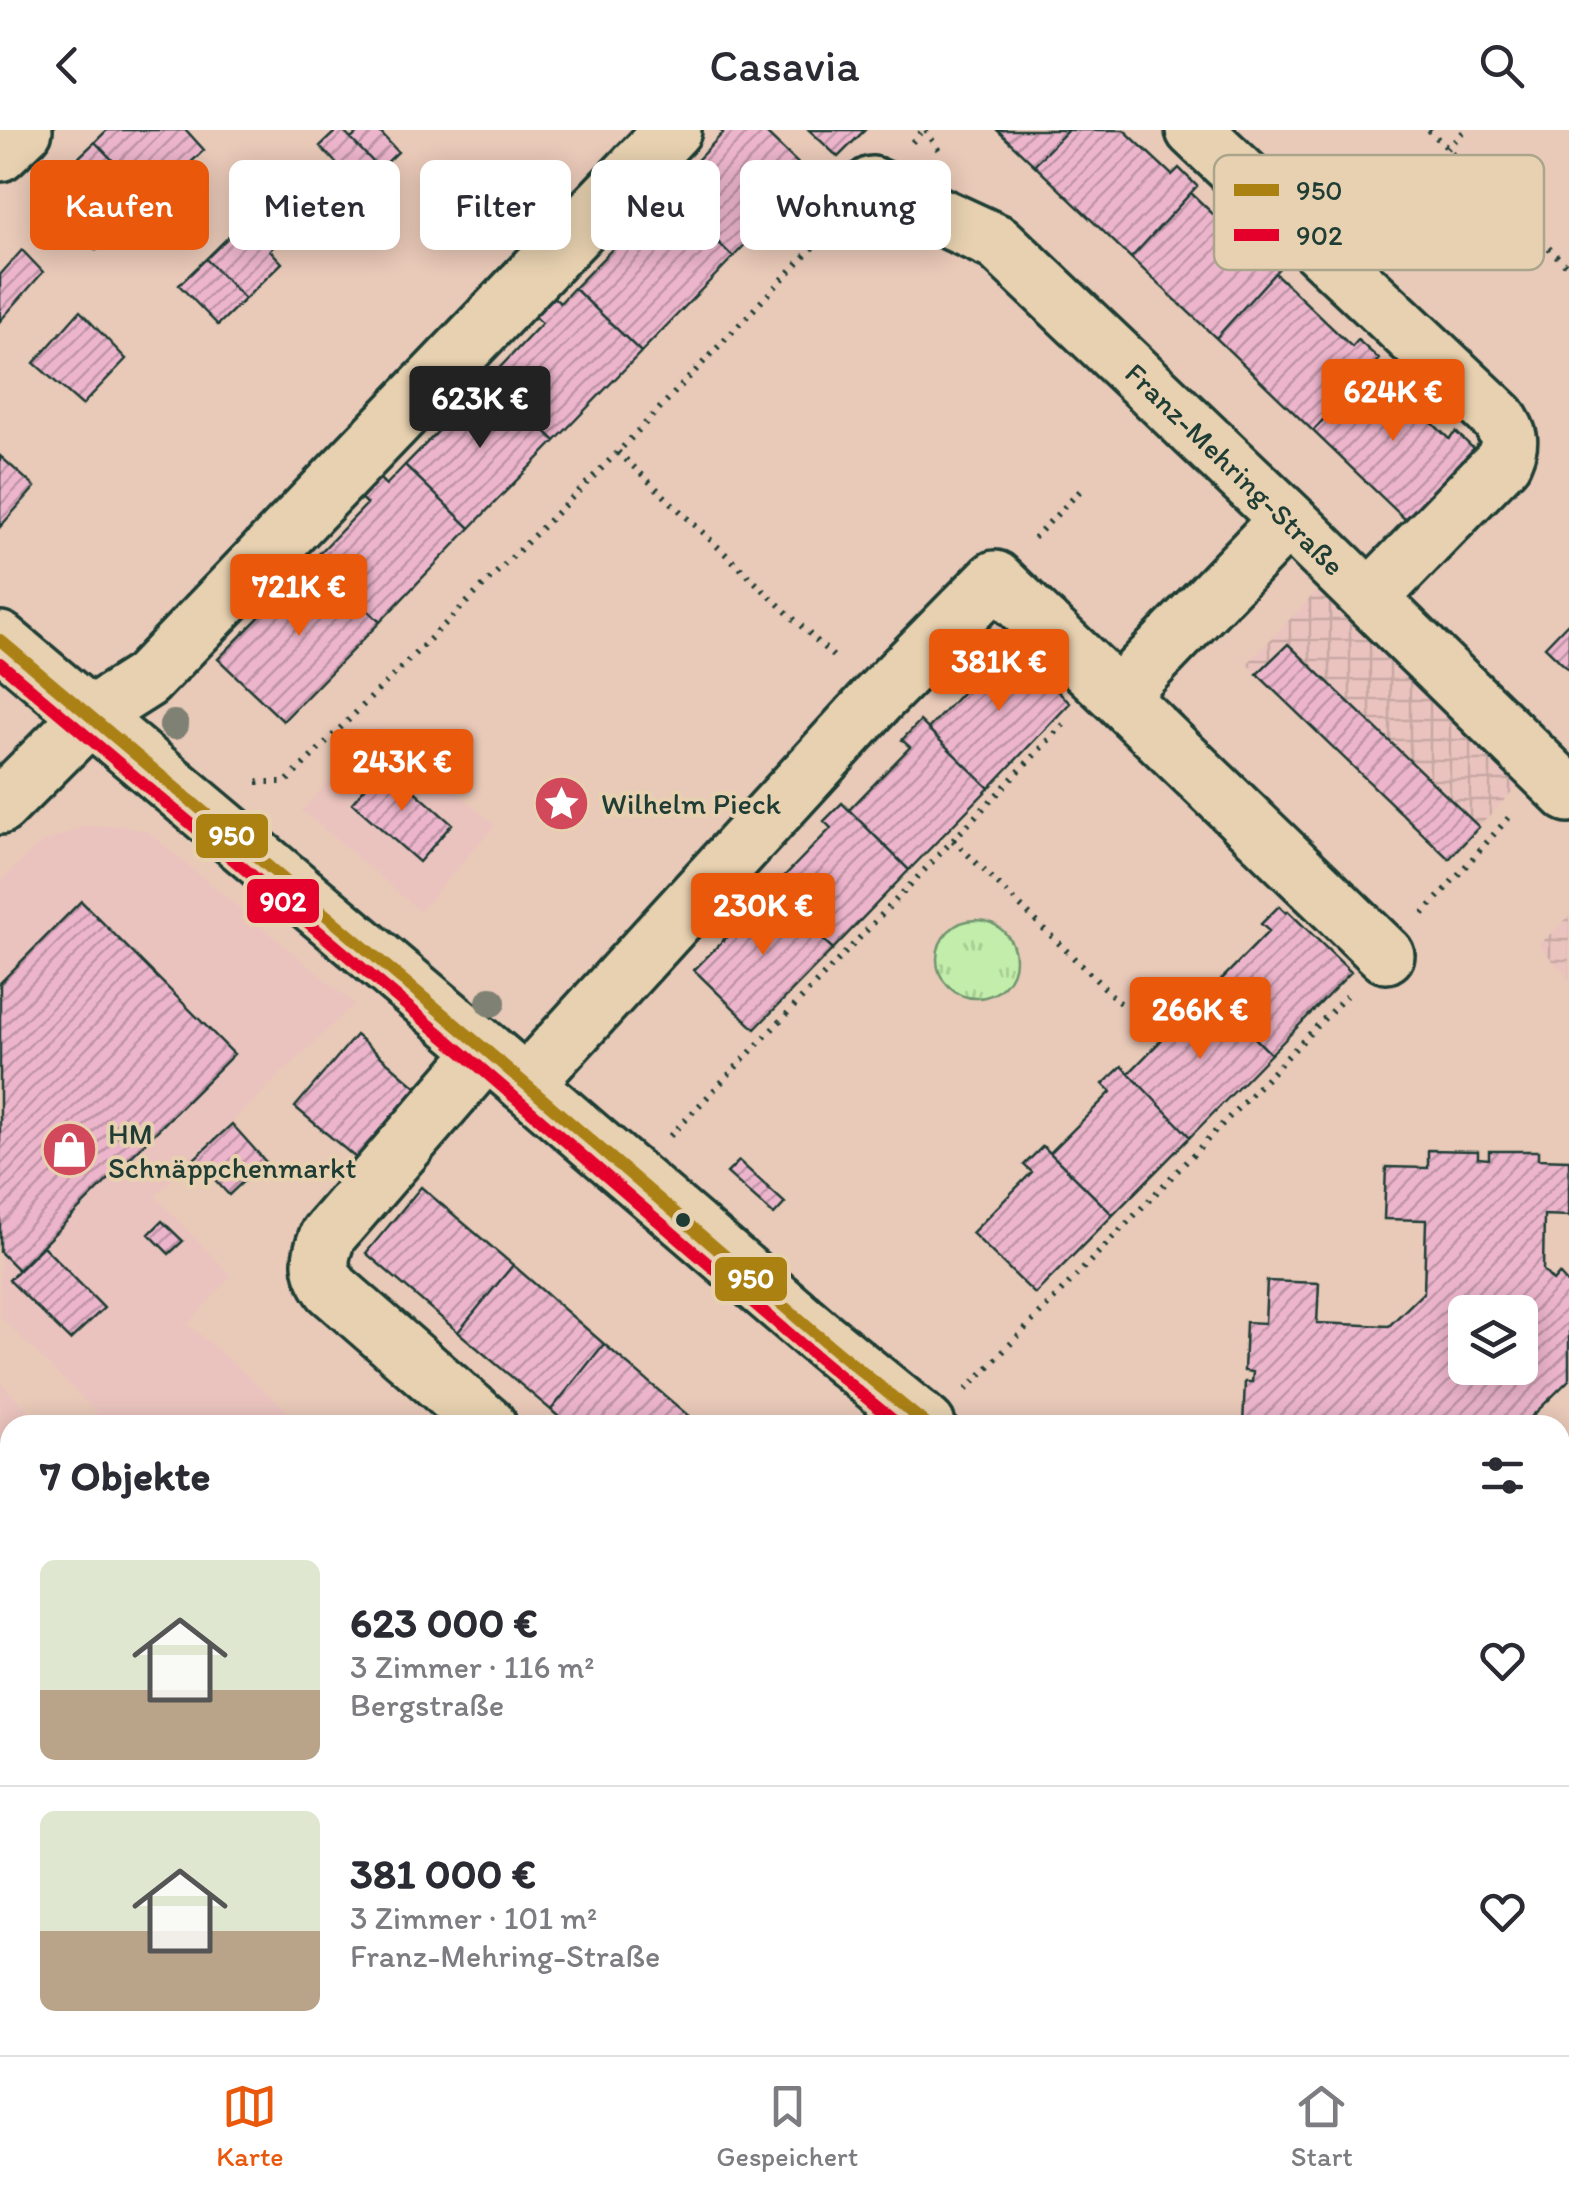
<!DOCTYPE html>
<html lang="de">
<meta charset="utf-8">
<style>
body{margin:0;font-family:Itim,sans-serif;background:#f7f7f7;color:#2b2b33;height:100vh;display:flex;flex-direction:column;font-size:38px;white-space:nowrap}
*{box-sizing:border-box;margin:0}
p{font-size:32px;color:#7c7c81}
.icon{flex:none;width:55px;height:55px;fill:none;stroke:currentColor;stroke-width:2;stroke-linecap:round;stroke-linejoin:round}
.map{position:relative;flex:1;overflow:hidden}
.side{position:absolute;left:0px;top:1285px;width:1570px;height:640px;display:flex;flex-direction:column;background:#fff;border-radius:30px 30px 0 0;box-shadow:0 5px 25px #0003}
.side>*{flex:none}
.guide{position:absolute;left:30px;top:30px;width:1000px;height:90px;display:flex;gap:20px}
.buttons{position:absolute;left:1448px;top:1165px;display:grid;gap:20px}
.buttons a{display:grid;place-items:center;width:90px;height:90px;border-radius:15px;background:#fff;box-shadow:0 5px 25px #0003;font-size:50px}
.price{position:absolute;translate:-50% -85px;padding:0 22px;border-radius:10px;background:#ea580c;color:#fff;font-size:32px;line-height:65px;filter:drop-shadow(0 2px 5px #0008)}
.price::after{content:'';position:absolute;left:50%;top:60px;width:30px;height:22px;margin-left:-15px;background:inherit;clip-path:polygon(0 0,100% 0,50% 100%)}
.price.active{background:#222;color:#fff}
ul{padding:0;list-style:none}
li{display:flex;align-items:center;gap:30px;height:250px;padding:0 40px}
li+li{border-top:2px solid #e1e1e2}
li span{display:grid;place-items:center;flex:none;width:280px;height:200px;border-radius:15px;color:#555}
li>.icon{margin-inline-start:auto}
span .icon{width:120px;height:120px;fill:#fffc;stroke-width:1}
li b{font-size:42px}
h2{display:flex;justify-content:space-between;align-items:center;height:120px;padding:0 40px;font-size:42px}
.pill{padding:0 35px;border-radius:15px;background:#fff;box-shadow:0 5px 25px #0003;font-size:35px;line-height:90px}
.pill.active{background:#ea580c;color:#fff}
header{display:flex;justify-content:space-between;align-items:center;height:130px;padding:0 40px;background:#fff;font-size:45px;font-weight:600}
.dock{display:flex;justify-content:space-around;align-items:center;height:140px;border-top:2px solid #e1e1e2;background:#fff;font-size:28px;color:#7c7c81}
.dock a{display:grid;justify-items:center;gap:5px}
.dock .active{color:#ea580c}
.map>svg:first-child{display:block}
.built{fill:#eac3be}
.industrial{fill:url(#industrial-grid)}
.grass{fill:url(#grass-tufts);stroke:#70956f;stroke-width:2.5}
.building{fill:url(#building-hatch);stroke:#1f3d34;stroke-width:2.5;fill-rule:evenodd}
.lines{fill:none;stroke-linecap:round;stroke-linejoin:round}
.minor-casing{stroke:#1f3d34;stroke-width:62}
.path{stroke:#1f3d34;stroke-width:6;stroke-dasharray:2.5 8;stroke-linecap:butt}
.minor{stroke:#e7d1b0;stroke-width:55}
.bus-1-casing{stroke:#e7d1b0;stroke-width:20}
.bus-2-casing{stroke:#e7d1b0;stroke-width:20}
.bus-1{stroke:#ab8112;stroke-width:12}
.bus-2{stroke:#e4002b;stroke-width:12}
.tree{fill:#7e8173}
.bus-dot{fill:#1f3d34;stroke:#e7d1b0;stroke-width:4}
.labels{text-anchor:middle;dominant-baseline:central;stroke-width:8;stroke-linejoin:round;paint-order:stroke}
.street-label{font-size:30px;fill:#1f3d34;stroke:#e7d1b0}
.poi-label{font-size:30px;fill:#1f3d34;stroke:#e7d1b0;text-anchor:start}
.key{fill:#e7d1b0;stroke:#aba58b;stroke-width:2.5}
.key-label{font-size:28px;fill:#1f3d34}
.line-badge{stroke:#e7d1b0;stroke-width:4}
.badge-label{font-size:28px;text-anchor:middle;font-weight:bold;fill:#fff}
</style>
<header><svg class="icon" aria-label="back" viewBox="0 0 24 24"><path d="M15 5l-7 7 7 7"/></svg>Casavia<svg class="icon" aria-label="search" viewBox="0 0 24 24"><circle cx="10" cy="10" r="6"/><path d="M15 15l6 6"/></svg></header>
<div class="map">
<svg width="1569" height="1925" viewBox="0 0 1569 1925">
<defs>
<pattern id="industrial-grid" width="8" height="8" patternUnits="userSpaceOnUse" patternTransform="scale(2.5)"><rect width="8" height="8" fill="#eac3be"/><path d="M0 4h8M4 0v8" fill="none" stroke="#c8a8a4"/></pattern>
<pattern id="grass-tufts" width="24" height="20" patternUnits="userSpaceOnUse" patternTransform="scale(2.5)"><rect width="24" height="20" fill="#c2edaa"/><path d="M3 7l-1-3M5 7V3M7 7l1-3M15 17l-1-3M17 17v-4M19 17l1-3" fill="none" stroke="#a6cc93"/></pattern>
<pattern id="building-hatch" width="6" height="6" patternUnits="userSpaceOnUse" patternTransform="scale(2.5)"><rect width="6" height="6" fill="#edb5cc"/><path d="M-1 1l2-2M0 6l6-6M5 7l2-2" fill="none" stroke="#bf94a6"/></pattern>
</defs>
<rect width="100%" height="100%" fill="#e9c9b8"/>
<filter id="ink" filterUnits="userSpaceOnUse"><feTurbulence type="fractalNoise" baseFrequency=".01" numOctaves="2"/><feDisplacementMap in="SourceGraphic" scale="20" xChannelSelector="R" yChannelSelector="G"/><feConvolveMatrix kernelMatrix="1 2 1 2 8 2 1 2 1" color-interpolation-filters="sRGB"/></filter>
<g filter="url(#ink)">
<path class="built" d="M380,598L495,695L420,781L302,680Z
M86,696H120L147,701L354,874L155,1066L231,1146L188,1194L304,1295H86L97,1283L0,1186V751L41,713Z
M0,1252L42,1295H10V1915H547L536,1925H0Z"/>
<path class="industrial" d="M1319,459L1520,653L1449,729L1247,534Z
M1569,786V849L1539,815Z"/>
<path class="grass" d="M937 829a39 39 0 1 1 78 0a39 39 0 1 1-78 0Z"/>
<path class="building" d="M107,0H186L204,20L182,41L196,56L171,80L156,64L150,69L95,12Z
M337,0H342L380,39L360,58L320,16Z
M361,0H378L398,22L380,39L351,9Z
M720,0H763L811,46L733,127L667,62L723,3Z
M809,0H865L838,27Z
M997,0H1068L1034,35Z
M1068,0H1124L1172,45L1179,38L1197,56L1131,128L1034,35Z
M95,12L150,69L142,76L158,93L133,117L117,100L96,120L41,63Z
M667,62L733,127L641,222L574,158L633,98L625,90L643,71L651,79Z
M1191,63L1257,126L1263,118L1281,136L1216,208L1131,128Z
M260,76L287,103L270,120L282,133L245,169L206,129Z
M22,120L43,142L0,191V145Z
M206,129L245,169L218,195L179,155Z
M1275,143L1352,217L1358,210L1379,229L1313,301L1216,208Z
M574,158L641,222L555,311L490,248L542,193L533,185L552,166L560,173Z
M80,181L126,229L82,275L34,233Z
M1372,235L1449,309L1456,302L1474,319L1468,326L1470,329L1409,393L1313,301Z
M490,248L555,311L470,398L405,335L460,279L451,271L470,251L479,260Z
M0,326L35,357L0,397Z
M405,335L470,398L380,492L314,429L367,374L359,367L378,347L386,355Z
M314,429L380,492L283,591L218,529L276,470L268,463L287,443L294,450Z
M1569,492V540L1545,517Z
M998,510L1005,517L1008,514L1070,573L989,658L928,599L988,535L981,528Z
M1288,514L1479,697L1449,729L1257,544Z
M920,591L989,658L909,740L849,680L910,617L902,610Z
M385,635L452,694L419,732L352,673Z
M842,673L909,740L833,819L771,760L831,698L824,691Z
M764,753L833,819L755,899L694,840L753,780L745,772Z
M81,771L234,924L18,1140L0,1122V853Z
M1279,776L1286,783L1288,781L1351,842L1271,924L1209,862L1269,801L1261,794Z
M1202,855L1271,924L1190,1007L1129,943L1190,881L1183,874Z
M356,905L417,958L357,1029L295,977Z
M1122,936L1190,1007L1113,1085L1050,1023L1111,962L1103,954Z
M232,994L265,1031L229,1065L195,1028Z
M1043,1016L1113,1085L1035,1164L972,1103L1032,1042L1024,1035Z
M1428,1020L1478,1021V1028L1489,1029V1021H1538V1029L1569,1030V1086L1544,1085L1543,1140L1553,1151L1559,1144L1569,1155V1250L1523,1295H1243L1245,1252H1252L1253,1242L1244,1241L1246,1192L1265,1193L1267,1151L1319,1153L1317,1193L1389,1196L1424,1162L1426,1090L1384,1089L1386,1037L1428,1038ZM1465,1182H1520V1238H1465Z
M739,1031L785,1073L774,1085L727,1043Z
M421,1057L513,1135L458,1202L366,1123Z
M162,1091L183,1111L169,1124L149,1104Z
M43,1116L104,1178L70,1210L9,1150Z
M513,1135L604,1214L551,1280L458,1202Z
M604,1214L697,1293L695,1295H568L551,1280Z
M0,1387L10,1397V1680L0,1690Z
M1565,1507L1569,1511L1568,1609L1560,1601V1511Z
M1560,1633L1569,1642V1751L1560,1742Z
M0,1713L10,1723V1771L0,1761Z
M10,1800V1851L0,1841V1811Z
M75,1915H287L297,1925H85Z
M741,1915H781L793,1925H733Z
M916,1915H967L959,1925H928Z
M1179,1915H1307L1319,1925H1170Z
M1411,1915H1488L1480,1925H1422Z"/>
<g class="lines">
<defs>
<path id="minor" d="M1194,0L1499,288C1510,307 1512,310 1503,331L1370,468
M0,23L24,0
M872,55L998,113L1288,389L1569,664
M0,510L487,921L817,1205L927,1295
M1118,566L1386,825
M0,676L91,585L146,550L673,0
M487,921L328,1105C319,1129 317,1138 332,1159L488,1295
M525,954L877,569L995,449L1118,566L1288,389
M1560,1399L1569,1390
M1560,1841L1569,1849
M1068,1925L1077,1915"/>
</defs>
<use href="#minor" class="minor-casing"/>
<path class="path" d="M926,0L941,24
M1429,0L1569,138
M912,12L923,0
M1447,19L1465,0
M618,322L837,530
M1034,408L1082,359
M257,652H286L618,322L835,94
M953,710L1121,874
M1423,784L1511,685
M670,1006L1066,592
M966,1260L1346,866"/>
<use href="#minor" class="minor"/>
<defs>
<path id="bus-1" d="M0,510L487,921L817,1205L927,1295"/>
<path id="bus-2" d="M0,533L476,934L806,1218L899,1295"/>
</defs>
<use href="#bus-1" class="bus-1-casing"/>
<use href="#bus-2" class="bus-2-casing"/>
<use href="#bus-1" class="bus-1"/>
<use href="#bus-2" class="bus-2"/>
</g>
<g class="tree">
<circle cx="174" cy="595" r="15"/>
<circle cx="491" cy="872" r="15"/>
</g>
</g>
<defs>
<symbol id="sight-disc" viewBox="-11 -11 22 22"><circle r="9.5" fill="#d1495b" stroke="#e7d1b0"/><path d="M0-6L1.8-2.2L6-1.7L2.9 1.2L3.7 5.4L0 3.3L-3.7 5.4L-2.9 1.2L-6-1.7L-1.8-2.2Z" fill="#fff"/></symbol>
<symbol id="shop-disc" viewBox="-11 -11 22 22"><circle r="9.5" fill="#d1495b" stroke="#e7d1b0"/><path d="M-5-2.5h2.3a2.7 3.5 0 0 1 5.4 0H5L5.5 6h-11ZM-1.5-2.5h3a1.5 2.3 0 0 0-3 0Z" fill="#fff"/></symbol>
</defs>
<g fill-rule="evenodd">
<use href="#sight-disc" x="530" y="642" width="63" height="63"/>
<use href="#shop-disc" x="38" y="988" width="63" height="63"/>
</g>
<circle class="bus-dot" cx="683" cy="1090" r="9"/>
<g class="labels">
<g class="street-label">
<text transform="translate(1235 339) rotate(44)">Franz-Mehring-Straße</text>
</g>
<g class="poi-label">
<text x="601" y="673">Wilhelm Pieck</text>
<text x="108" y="1003">HM<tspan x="108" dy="34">Schnäppchenmarkt</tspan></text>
</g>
</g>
<rect x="1214" y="25" width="330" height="115" rx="15" class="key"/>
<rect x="1234" y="54" width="45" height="12" fill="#ab8112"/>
<rect x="1234" y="99" width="45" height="12" fill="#e4002b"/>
<g class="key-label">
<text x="1296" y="70">950</text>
<text x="1296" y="115">902</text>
</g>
<g class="line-badge">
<rect x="194" y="682" width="76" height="48" rx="10" fill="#ab8112"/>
<rect x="245" y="747" width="76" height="48" rx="10" fill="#e4002b"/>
<rect x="713" y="1125" width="76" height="48" rx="10" fill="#ab8112"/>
</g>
<g class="badge-label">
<text x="232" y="715">950</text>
<text x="283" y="781">902</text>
<text x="751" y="1158">950</text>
</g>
</svg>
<div class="buttons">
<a><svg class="icon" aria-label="layers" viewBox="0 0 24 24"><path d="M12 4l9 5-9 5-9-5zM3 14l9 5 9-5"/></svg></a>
</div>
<b class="price" style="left:1393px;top:314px">624K €</b>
<b class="price active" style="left:480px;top:321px">623K €</b>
<b class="price" style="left:299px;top:509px">721K €</b>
<b class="price" style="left:999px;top:584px">381K €</b>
<b class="price" style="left:402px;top:684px">243K €</b>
<b class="price" style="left:763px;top:828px">230K €</b>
<b class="price" style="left:1200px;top:932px">266K €</b>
<div class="guide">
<a class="pill active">Kaufen</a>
<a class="pill">Mieten</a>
<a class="pill">Filter</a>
<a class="pill">Neu</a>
<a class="pill">Wohnung</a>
</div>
<section class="side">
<h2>7 Objekte<svg class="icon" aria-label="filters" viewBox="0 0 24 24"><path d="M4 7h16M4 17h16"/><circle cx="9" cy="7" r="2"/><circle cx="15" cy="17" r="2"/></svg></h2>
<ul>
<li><span style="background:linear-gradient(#dfe7d0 65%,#b9a48a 0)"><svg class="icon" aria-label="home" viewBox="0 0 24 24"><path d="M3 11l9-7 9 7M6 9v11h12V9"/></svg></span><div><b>623 000 €</b><p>3 Zimmer · 116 m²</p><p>Bergstraße</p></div><svg class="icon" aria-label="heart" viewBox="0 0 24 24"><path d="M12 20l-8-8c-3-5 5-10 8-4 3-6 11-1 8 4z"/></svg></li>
<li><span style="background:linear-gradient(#dfe7d0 60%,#b9a48a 0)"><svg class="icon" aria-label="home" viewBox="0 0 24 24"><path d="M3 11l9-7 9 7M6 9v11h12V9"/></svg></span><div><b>381 000 €</b><p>3 Zimmer · 101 m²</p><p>Franz-Mehring-Straße</p></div><svg class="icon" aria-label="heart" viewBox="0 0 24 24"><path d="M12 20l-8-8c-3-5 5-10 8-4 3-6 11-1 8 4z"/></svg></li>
</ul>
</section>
</div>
<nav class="dock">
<a class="active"><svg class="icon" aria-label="map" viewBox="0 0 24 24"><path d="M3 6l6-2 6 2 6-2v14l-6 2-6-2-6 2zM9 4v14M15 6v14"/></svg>Karte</a>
<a><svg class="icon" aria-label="saved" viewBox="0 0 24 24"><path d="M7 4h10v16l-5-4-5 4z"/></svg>Gespeichert</a>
<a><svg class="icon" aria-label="home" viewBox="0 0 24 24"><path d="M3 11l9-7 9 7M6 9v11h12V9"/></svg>Start</a>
</nav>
